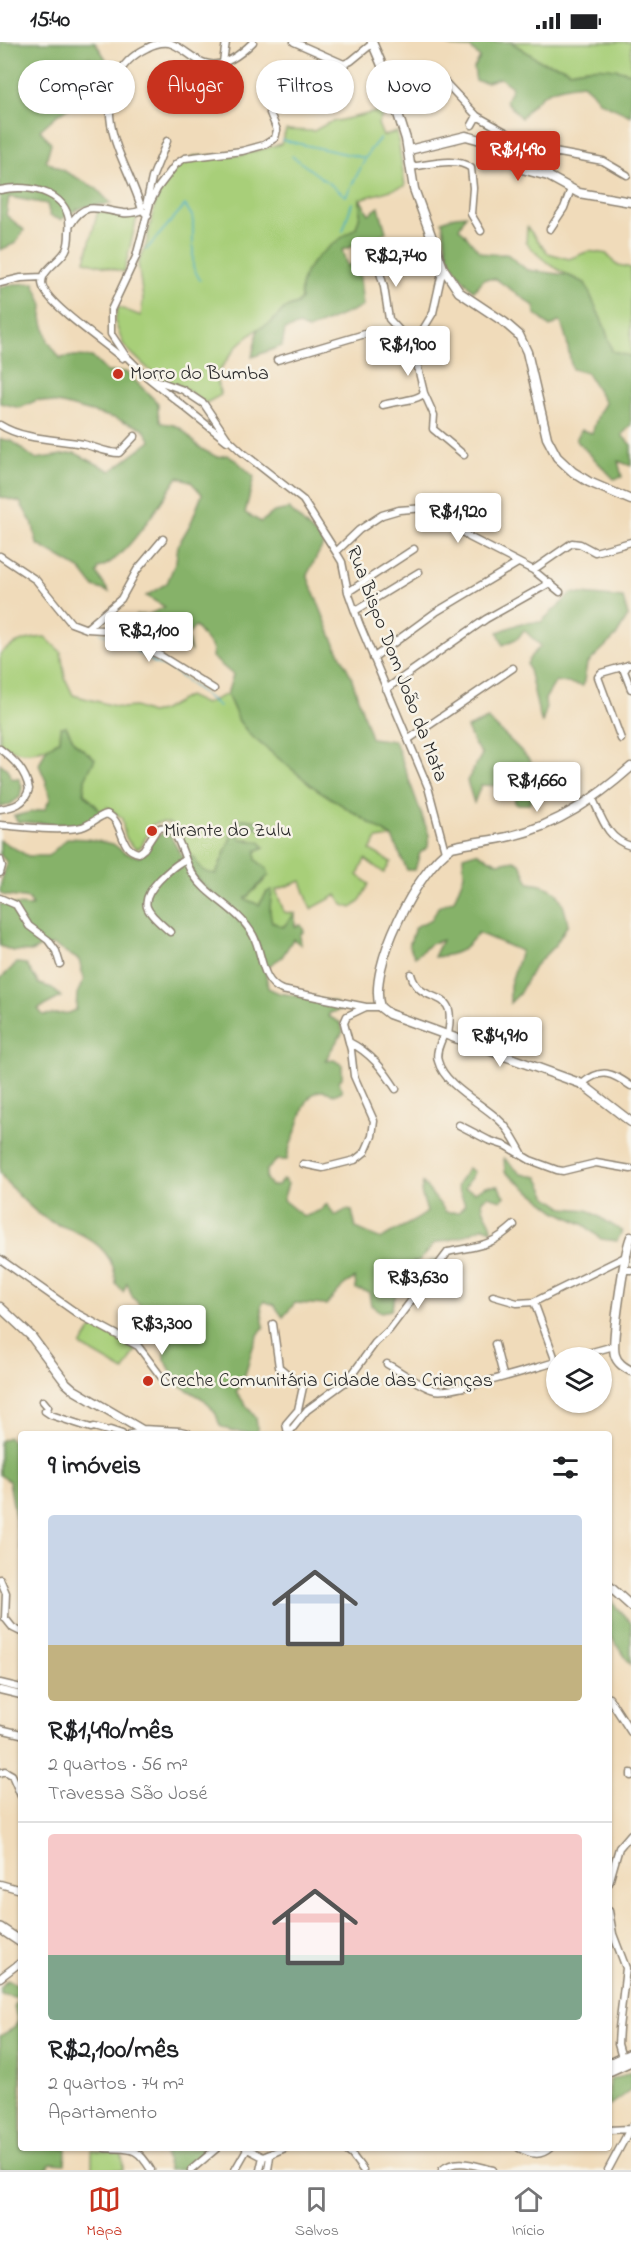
<!DOCTYPE html>
<html lang="pt">
<meta charset="utf-8">
<style>
body{margin:0;font-family:"Indie Flower",sans-serif;background:#f6f6f6;color:#202124;height:100vh;display:flex;flex-direction:column;font-size:22px;white-space:nowrap}
*{box-sizing:border-box;margin:0}
p{font-size:20px;color:#757577}
.icon{flex:none;width:33px;height:33px;fill:none;stroke:currentColor;stroke-width:2;stroke-linecap:round;stroke-linejoin:round}
.map{position:relative;flex:1;overflow:hidden}
.drawer{position:absolute;left:18px;top:1389px;width:594px;height:720px;display:flex;flex-direction:column;background:#fff;border-radius:6px;box-shadow:0 2px 4px #0004}
.drawer>*{flex:none}
.guide{position:absolute;left:18px;top:18px;width:596px;height:54px;display:flex;gap:12px}
.fabs{position:absolute;left:546px;top:1305px;display:grid;gap:12px}
.fabs a{display:grid;place-items:center;width:66px;height:66px;border-radius:50%;background:#fff;box-shadow:0 2px 4px #0004;font-size:30px}
.price{position:absolute;translate:-50% -51px;padding:0 14px;border-radius:6px;background:#fff;color:#222;font-size:20px;line-height:39px;filter:drop-shadow(0 2px 3px #0008)}
.price::after{content:'';position:absolute;left:50%;top:36px;width:18px;height:14px;margin-left:-9px;background:inherit;clip-path:polygon(0 0,100% 0,50% 100%)}
.price.active{background:#c8321e;color:#fff}
ul{padding:0;list-style:none}
li{display:grid;align-content:center;gap:12px;height:318px;padding:0 30px}
li+li{border-top:2px solid #e0e0e0}
li span{display:grid;place-items:center;height:186px;border-radius:6px;color:#555}
li>.icon{margin-inline-start:auto}
span .icon{width:108px;height:108px;fill:#fffc;stroke-width:1}
li b{font-size:26px}
h2{display:flex;justify-content:space-between;align-items:center;height:72px;padding:0 30px;font-size:26px}
.pill{padding:0 21px;border-radius:27px;background:#fff;box-shadow:0 2px 4px #0004;font-size:21px;line-height:54px}
.pill.active{background:#c8321e;color:#fff}
.status{display:flex;justify-content:space-between;align-items:center;height:42px;padding:0 30px;background:#fff;direction:ltr}
.status svg{height:16px;fill:currentColor}
.menu{display:flex;justify-content:space-around;align-items:center;height:84px;border-top:2px solid #e0e0e0;background:#fff;font-size:16px;color:#757577}
.menu a{display:grid;justify-items:center;gap:3px}
.menu .active{color:#c8321e}
.map>svg:first-child{display:block}
.green{fill:#a8cf79;stroke:#6a7d52;stroke-width:1.5}
.forest{fill:#86b269;stroke:#586e4a;stroke-width:1.5}
.lines{fill:none;stroke-linecap:round;stroke-linejoin:round}
.stream{stroke:#48aec7;stroke-width:1.5}
.street-casing{stroke:#8e8372;stroke-width:9}
.secondary-casing{stroke:#8e8372;stroke-width:11}
.primary-casing{stroke:#8e8372;stroke-width:12}
.street{stroke:#fff;stroke-width:6}
.secondary{stroke:#fff;stroke-width:8}
.primary{stroke:#fff;stroke-width:9}
.poi-dot{fill:#c8321e;stroke:#f7f3e8;stroke-width:2}
.labels{text-anchor:middle;dominant-baseline:central;stroke-width:5;stroke-linejoin:round;paint-order:stroke}
.poi-label{font-size:20px;fill:#2b2b2b;stroke:#f7f3e8;text-anchor:start}
.street-label{font-size:20px;fill:#2b2b2b;stroke:#f7f3e8}
</style>
<div class="status"><b>15:40</b><svg viewBox="0 0 49 12"><path d="M0 12V9h3v3zM5 12V6h3v6zM10 12V3h3v9zM15 12V0h3v12zM26 1h20v11H26zM47 4h2v5h-2z"/></svg></div>
<div class="map">
<svg width="631" height="2128" viewBox="0 0 631 2128">
<rect width="100%" height="100%" fill="#f7f3e8"/>
<filter id="ink" filterUnits="userSpaceOnUse"><feTurbulence type="fractalNoise" baseFrequency=".0167" numOctaves="2"/><feDisplacementMap in="SourceGraphic" scale="12" xChannelSelector="R" yChannelSelector="G"/><feConvolveMatrix kernelMatrix="1 2 1 2 8 2 1 2 1" color-interpolation-filters="sRGB"/></filter>
<filter id="wash" filterUnits="userSpaceOnUse"><feTurbulence type="fractalNoise" baseFrequency=".008" numOctaves="4" result="noise"/><feDisplacementMap in="SourceGraphic" scale="24" xChannelSelector="R" yChannelSelector="G"/><feGaussianBlur stdDeviation="1.35" result="paint"/><feColorMatrix in="noise" values="0 0 0 0 0 0 0 0 0 0 0 0 0 0 0 0 0 1.4 0 .05"/><feComposite in="paint" operator="in"/></filter>
<g filter="url(#wash)">
<rect width="100%" height="100%" fill="#f0dbba"/>
<path class="green" d="M511,0H631V31C609,25 593,24 570,29L561,24L542,20Z
M381,69L382,75L378,82L383,94L397,90L405,144L360,157C360,166 361,177 356,185C353,190 346,194 342,198C322,214 297,228 301,257L297,262L284,267L271,281L258,287L238,303L215,334L221,353L206,361L181,344L160,338L124,304L115,280L118,265L141,274L143,257L138,221L146,203L154,166L162,143L178,125L194,114L242,113L281,102L286,88L314,89L328,81Z
M98,169L137,175L124,230L85,219Z
M527,185L548,211L569,217L589,209L607,212L615,222L631,226V316L612,309L605,286L585,241C562,231 543,221 526,200Z
M45,595L61,610L65,636L73,653L122,666L135,665L150,671L161,669L188,654L205,662L227,652L239,679L250,693L315,746L392,795L377,797L370,808L391,820L384,831L365,817L358,833L369,842L361,857L352,866L343,863L337,853L311,867L301,839L276,848L284,870L295,872L283,885L272,880L268,866L271,859L267,850L259,863L245,857L265,838L267,827L256,818V809L264,805L249,797H240L238,789L251,783L262,788L267,780L235,776L230,798L216,832L206,831L185,817C181,798 180,773 153,782L141,805L137,807C124,799 124,790 122,776L107,765L100,771L97,765L84,751L85,737L90,725L84,708L75,701L66,684L61,685L60,698C40,711 20,716 0,701V612C13,600 29,596 45,595Z
M94,1283L136,1308L124,1329L81,1304Z
M92,2108L122,2111L123,2128H92Z"/>
<path class="forest" d="M0,0H95L106,17L110,32L105,36L104,27L89,15L80,24L82,43L74,63L57,73L40,88L51,101L46,119L96,146L111,162C89,163 78,164 61,178L50,174L47,162L9,155L6,173L24,188L16,201L0,208Z
M439,0H511L542,20L561,24L570,29C594,24 608,24 631,31V74L600,60L591,49L583,42C550,45 541,50 521,76L506,59L512,45L500,36L487,40L476,39L474,26L480,16L471,6L453,5Z
M360,157L369,172L379,165L386,190L371,198L342,208L347,224L358,219L363,264L308,288L299,283L285,288L282,304L252,315L258,287L271,281L284,267L297,262L301,257C296,223 331,203 356,186L360,173Z
M466,173L459,186C482,207 470,214 507,212L527,228L567,233L585,241L605,286L612,309L630,314L631,383L622,393L631,403V424L618,419L622,435L614,437L576,398L581,388L592,391L598,373L605,361L587,331L572,327C568,311 568,294 560,279L550,285L535,271L534,264L496,237H484L474,249C464,239 453,227 448,213C445,206 445,189 442,179L455,174Z
M34,241L43,263L42,276L48,299L60,316L75,314L92,315L107,330H126L158,361V371L161,381C184,383 181,388 196,402C201,408 210,411 217,415L227,413L237,419L254,435L245,471L261,480L274,470L289,467L324,501L307,533L333,598L351,634L371,696L395,699L429,793L428,805L420,811L415,828H407L392,795L315,746L250,693L239,679L227,652L233,633L212,615L213,607L195,584L187,594L191,610L179,589L159,581L153,585L139,591L131,585L136,573H148L165,565L146,554L167,541L176,519L178,503L191,481L202,452L190,439L178,435C161,459 126,518 99,526L97,532L109,550L94,545L81,528L37,502L33,483L20,460L0,455V397L12,399L35,417L75,411L111,429L151,399L143,386L114,376L62,362L37,358L20,366L0,361V243L3,245L15,242Z
M572,551L623,556L628,574L616,594L587,622L583,644L556,639L545,657L546,668L542,681C535,662 534,642 527,622L531,614L541,604L524,588L518,596L503,603L498,590L521,581L541,580Z
M488,677C498,688 534,717 536,730C538,742 534,751 529,762H515L514,749L503,744L481,743L474,761L467,739L482,712L474,702L467,686Z
M66,684L75,701L95,717L85,737L84,751L97,765L100,771L91,780L79,783L18,780L14,774L45,767L50,757L46,739L39,723L46,707L60,698L61,685Z
M0,721L7,727L11,736L19,737L22,744L20,755L9,763L0,765Z
M235,776L267,780L271,786L262,788L251,783L238,789L240,797L260,800L264,805L256,809V818L267,827L269,833L245,857L259,863L267,850L272,848C271,862 268,867 272,880L283,885L295,872V884L301,883L304,889L300,893L301,903L293,897L282,915L267,925L254,892L194,833L186,812L195,816C198,827 205,831 216,832L230,798Z
M163,791L170,793L193,834L232,869L253,894L265,925L268,946L279,951L335,960L340,968L330,971L328,974L341,981L343,990L329,1011L326,1019L334,1018L342,1023V1036L339,1039L342,1049L334,1053C309,1038 303,1068 297,1086C293,1097 288,1107 287,1118H277L266,1129V1137L271,1144L278,1143L283,1137L288,1142L283,1158L304,1175L321,1168L327,1162L335,1174L346,1168L352,1169L356,1186L381,1197C395,1186 414,1182 427,1170L421,1150L423,1141L446,1170H459L465,1162L457,1144L468,1126L474,1130L465,1146L475,1150L486,1144H498L505,1154L501,1158L488,1154L482,1158C482,1173 492,1176 492,1188L484,1185L461,1195L435,1201L419,1219L401,1224L403,1235L415,1238L431,1219L446,1217L432,1225V1236L414,1255L408,1250L396,1252L391,1268L381,1270L371,1263L369,1250L356,1247L355,1236L345,1242L326,1263L295,1261L283,1275L274,1263L264,1259L261,1265L264,1285C248,1302 251,1331 236,1350L256,1376L258,1392L231,1389L220,1384L216,1372L205,1358L177,1342L165,1317L164,1300L155,1289L143,1266L133,1256L127,1241L123,1250L116,1242C116,1215 96,1198 72,1188C63,1184 54,1182 46,1177C31,1167 10,1146 0,1131V937L17,921L26,922L39,942L52,946L61,955L38,967L43,973L69,971L76,968L77,952L84,937L79,918L54,903L40,905L32,910L13,909L0,904V862L32,864L29,857L3,853L0,850C0,839 5,831 7,820L0,813V798L28,814H48L68,796L87,797L113,802L125,811L140,815L155,795Z
M476,810L498,821L514,818L520,821L529,841C559,844 562,855 568,882L556,902L534,925L519,952L510,961V943L521,909L478,891C464,909 457,913 434,915L442,898L430,902L415,915L409,904L415,885L432,877L438,865L454,858L464,833L463,814Z
M504,1116L521,1132L538,1135L548,1155L564,1166L588,1168L622,1189L617,1199L601,1197L584,1183L556,1169L505,1130Z
M8,1395L21,1409V1508L9,1439L0,1433V1399Z
M609,1557L631,1581V1623L609,1592Z
M7,1938L21,1944V2106H66L65,2122L51,2121L45,2128H0V1994L14,1986L18,1979L14,1965L19,1956L0,1952V1945Z
M631,2030V2048L609,2064V2038L618,2036Z
M163,2106H202V2111L187,2127L169,2128Z"/>
<g class="lines">
<path class="stream" d="M282,98L365,116
M292,114L346,154L370,108L380,96
M343,189L352,161
M146,208L185,163L192,174L193,180V225L200,238
M100,591L114,595L155,621L171,627L219,664"/>
</g>
</g>
<g filter="url(#ink)">
<g class="lines">
<defs>
<path id="street" d="M294,0L344,22L351,19L373,1
M223,20L226,0
M444,39L477,74L520,98L554,110L603,119L627,133
M472,83L477,74
M410,125C428,123 456,114 471,126L473,146L471,172L481,189
M548,134L554,110
M0,148C31,141 74,151 69,190C69,195 69,203 66,208C61,219 37,230 43,245C50,264 105,301 122,316L125,313L147,335L227,399
M146,163L152,136L167,99
M148,174L142,168C134,139 116,112 111,82C106,50 117,20 147,6C154,2 161,0 169,1C184,5 194,20 209,22C225,25 242,11 253,0
M71,182C90,148 113,181 142,168
M550,187L564,166L571,147
M375,213L384,245L389,277L400,289
M0,241L21,236L43,235
M125,313L111,292V268L136,215L150,161L157,147L176,122L185,116L242,109L264,103L275,96L277,88L270,71
M277,318L365,292L400,289L419,294
M147,335L183,348L204,362L227,396L242,410L303,458L336,510L342,520L348,550L359,581L428,745L445,809
M424,351L434,373L433,387L464,413
M383,363C395,359 418,359 424,351L418,326L417,306L419,294L433,271L443,226
M0,383C24,398 56,397 83,402C95,405 107,411 119,411L135,394
M336,510L359,488L382,473L399,468L425,466L439,471L469,495L533,528L572,501L580,502L595,510L631,500
M0,514L36,538L71,581L87,587L103,588L121,594L161,614L214,647
M533,528L560,550
M348,550L414,507
M355,569L419,530
M87,586L121,557L137,528L163,497
M373,616L436,570L518,521
M628,623L624,629L631,647
M386,647L486,577L550,541
M409,697L513,626
M621,697L598,635L601,631L629,623
M0,707C14,718 26,729 29,747C25,762 14,765 0,767
M593,757C602,777 608,798 631,804
M0,783C24,785 59,790 82,785C92,782 98,774 107,772C125,780 118,808 139,811L144,807L157,787C179,777 182,817 192,831C208,856 238,866 253,893C263,911 260,939 282,948L366,965H380
M0,817L2,824L0,831
M0,856L16,863L29,884L48,898L56,909L60,922
M170,890C164,884 150,874 147,865C142,849 172,825 184,818
M411,932C418,959 444,950 449,968C451,976 449,985 448,993
M444,992C441,1000 435,1010 438,1019C444,1043 481,1061 498,1077C509,1086 515,1099 522,1111
M349,1000C371,1011 383,1027 396,1047
M582,1042C602,1025 612,1031 631,1044
M459,1083L488,1098L506,1104L530,1118L557,1128L563,1129L596,1121L631,1127
M303,1122L323,1126L355,1118L365,1110L372,1094L374,1079L354,1034L351,1008L344,981L347,974L366,965
M0,1217L78,1272L138,1304L165,1340
M625,1228H631
M493,1254L517,1261L534,1260L627,1214
M534,1260L556,1320
M273,1282L279,1325L303,1345L298,1368L286,1382L288,1391
M495,1302L503,1333
M570,1316L614,1304
M387,1322C400,1329 421,1345 435,1348C453,1352 534,1326 556,1320
M43,1359L48,1365L45,1369L51,1373L91,1386L94,1385L108,1389L110,1388L122,1392
M131,1392L145,1390
M288,1392L307,1368L348,1338L375,1301L389,1288L448,1210C479,1203 489,1206 514,1183
M0,1537L6,1551L5,1576L13,1586L21,1590
M0,1641L21,1646
M0,1648L21,1653
M609,1656L631,1690
M0,1687L21,1692
M0,1731L5,1729L12,1733L21,1754
M631,1731V1734
M609,1841L619,1806L631,1792
M0,1842L21,1848
M609,1869L613,1892L626,1926L619,1986L618,2002L622,2016
M0,1936L21,1920
M609,2088L630,2087
M105,2106C132,2108 136,2103 151,2128
M246,2106L263,2115
M343,2106L352,2113L363,2128
M519,2106C531,2112 540,2115 550,2106
M263,2115L285,2106
M191,2128L217,2106
M235,2128L247,2107
M260,2128L263,2115
M268,2128L270,2114
M442,2128C456,2115 476,2124 493,2128
M608,2128L631,2085"/>
<path id="secondary" d="M372,0L384,28L406,97L414,147L443,226L459,250L504,280L519,293L527,310L547,396L557,415L573,430L589,440L631,458
M409,108L466,94L484,99L522,127L548,134L579,151L631,160
M631,725C596,756 558,783 511,794C492,799 471,800 452,805C418,826 367,926 380,965L389,972L582,1042L631,1080
M631,1195C625,1208 611,1301 615,1313C617,1321 624,1325 631,1329
M0,1265L31,1294L66,1341L74,1348L142,1388L180,1390L188,1392
M609,1544L631,1564"/>
<path id="primary" d="M0,1886L21,1900
M609,2022L631,2012
M609,2029L631,2019"/>
</defs>
<use href="#street" class="street-casing"/>
<use href="#secondary" class="secondary-casing"/>
<use href="#primary" class="primary-casing"/>
<use href="#street" class="street"/>
<use href="#secondary" class="secondary"/>
<use href="#primary" class="primary"/>
</g>
</g>
<g class="poi-dot">
<circle cx="118" cy="332" r="6"/>
<circle cx="152" cy="789" r="6"/>
<circle cx="148" cy="1339" r="6"/>
</g>
<g class="labels">
<g class="poi-label">
<text x="130" y="332">Morro do Bumba</text>
<text x="164" y="789">Mirante do Zulu</text>
<text x="160" y="1339">Creche Comunitária Cidade das Crianças</text>
</g>
<g class="street-label">
<text transform="translate(396 622) rotate(69)">Rua Bispo Dom João da Mata</text>
</g>
</g>
</svg>
<div class="fabs">
<a><svg class="icon" aria-label="layers" viewBox="0 0 24 24"><path d="M12 4l9 5-9 5-9-5zM3 14l9 5 9-5"/></svg></a>
</div>
<b class="price active" style="left:518px;top:140px">R$1,490</b>
<b class="price" style="left:396px;top:246px">R$2,740</b>
<b class="price" style="left:408px;top:335px">R$1,900</b>
<b class="price" style="left:458px;top:502px">R$1,920</b>
<b class="price" style="left:149px;top:621px">R$2,100</b>
<b class="price" style="left:537px;top:771px">R$1,660</b>
<b class="price" style="left:500px;top:1026px">R$4,910</b>
<b class="price" style="left:418px;top:1268px">R$3,630</b>
<b class="price" style="left:162px;top:1314px">R$3,300</b>
<div class="guide">
<a class="pill">Comprar</a>
<a class="pill active">Alugar</a>
<a class="pill">Filtros</a>
<a class="pill">Novo</a>
</div>
<section class="drawer">
<h2>9 imóveis<svg class="icon" aria-label="filters" viewBox="0 0 24 24"><path d="M4 7h16M4 17h16"/><circle cx="9" cy="7" r="2"/><circle cx="15" cy="17" r="2"/></svg></h2>
<ul>
<li><span style="background:linear-gradient(#c9d6e8 70%,#c2b280 0)"><svg class="icon" aria-label="home" viewBox="0 0 24 24"><path d="M3 11l9-7 9 7M6 9v11h12V9"/></svg></span><div><b>R$1,490/mês</b><p>2 quartos · 56 m²</p><p>Travessa São José</p></div></li>
<li><span style="background:linear-gradient(#f6c9c9 65%,#7fa58c 0)"><svg class="icon" aria-label="home" viewBox="0 0 24 24"><path d="M3 11l9-7 9 7M6 9v11h12V9"/></svg></span><div><b>R$2,100/mês</b><p>2 quartos · 74 m²</p><p>Apartamento</p></div></li>
</ul>
</section>
</div>
<nav class="menu">
<a class="active"><svg class="icon" aria-label="map" viewBox="0 0 24 24"><path d="M3 6l6-2 6 2 6-2v14l-6 2-6-2-6 2zM9 4v14M15 6v14"/></svg>Mapa</a>
<a><svg class="icon" aria-label="saved" viewBox="0 0 24 24"><path d="M7 4h10v16l-5-4-5 4z"/></svg>Salvos</a>
<a><svg class="icon" aria-label="home" viewBox="0 0 24 24"><path d="M3 11l9-7 9 7M6 9v11h12V9"/></svg>Início</a>
</nav>
